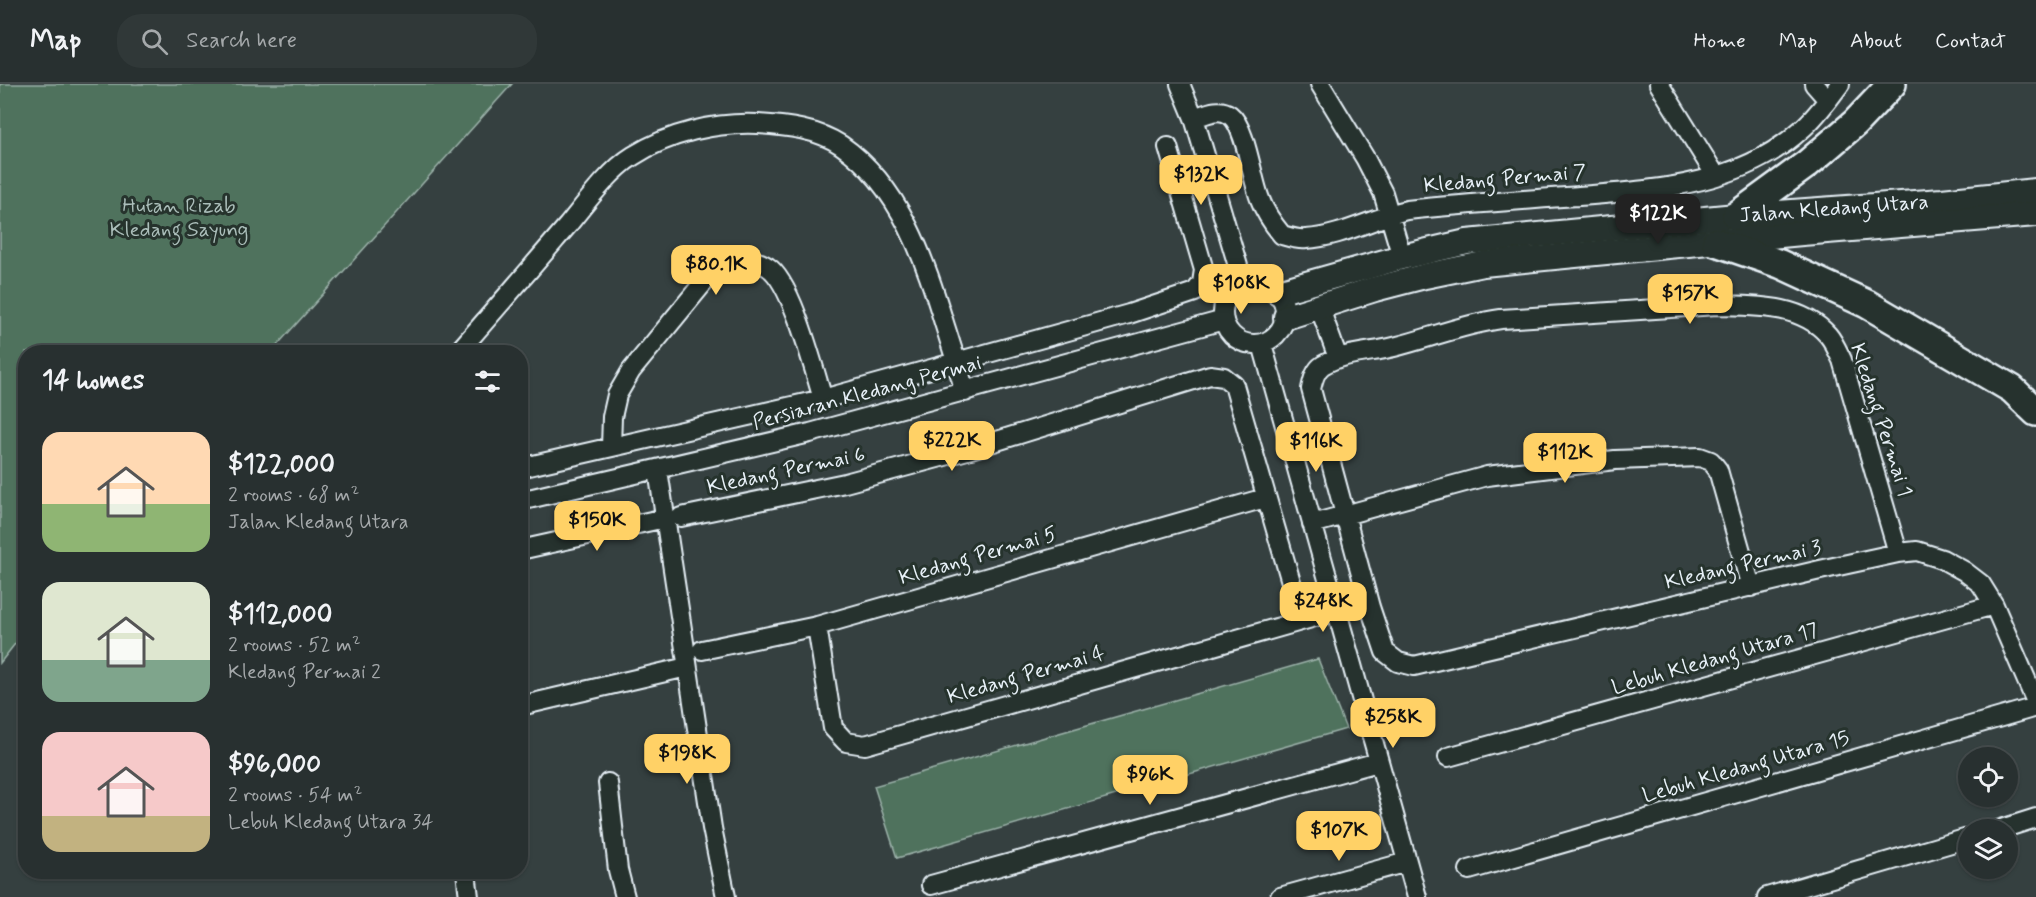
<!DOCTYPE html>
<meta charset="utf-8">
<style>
body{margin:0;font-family:Mynerve,sans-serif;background:#303838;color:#f1f3f6;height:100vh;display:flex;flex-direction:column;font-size:22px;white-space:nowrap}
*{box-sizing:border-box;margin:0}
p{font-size:20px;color:#a5a9ab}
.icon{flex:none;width:33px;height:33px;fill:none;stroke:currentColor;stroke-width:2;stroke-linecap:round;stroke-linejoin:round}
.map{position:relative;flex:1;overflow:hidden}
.panel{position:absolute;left:18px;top:261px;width:510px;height:534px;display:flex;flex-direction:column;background:#283030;border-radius:24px;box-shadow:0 2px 4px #0004,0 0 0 2px #444b4c}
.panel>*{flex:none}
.controls{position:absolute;left:1958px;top:663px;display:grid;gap:12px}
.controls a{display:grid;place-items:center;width:60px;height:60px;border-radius:50%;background:#283030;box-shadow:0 2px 4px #0004,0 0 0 2px #444b4c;font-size:30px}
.price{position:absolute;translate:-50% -51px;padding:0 14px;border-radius:12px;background:#ffd166;color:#111;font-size:20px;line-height:39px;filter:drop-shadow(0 2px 3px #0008)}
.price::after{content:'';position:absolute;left:50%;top:36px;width:18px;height:14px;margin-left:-9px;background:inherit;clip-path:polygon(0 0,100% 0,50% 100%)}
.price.current{background:#222;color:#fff}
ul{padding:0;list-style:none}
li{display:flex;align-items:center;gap:18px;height:150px;padding:0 24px}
li span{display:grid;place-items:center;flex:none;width:168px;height:120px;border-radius:18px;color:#555}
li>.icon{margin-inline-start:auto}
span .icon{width:72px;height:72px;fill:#fffc;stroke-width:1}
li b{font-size:26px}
h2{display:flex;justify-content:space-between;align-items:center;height:72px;padding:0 24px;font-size:26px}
header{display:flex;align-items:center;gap:36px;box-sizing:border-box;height:84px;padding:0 30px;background:#283030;border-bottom:2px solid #444b4c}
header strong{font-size:28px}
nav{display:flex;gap:33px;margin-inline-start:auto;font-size:21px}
.search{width:420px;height:54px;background:#303838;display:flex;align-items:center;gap:15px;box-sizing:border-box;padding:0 21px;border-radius:24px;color:#a5a9ab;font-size:22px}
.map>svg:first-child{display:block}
.green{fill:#50725d;stroke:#9cb2aa;stroke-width:1.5}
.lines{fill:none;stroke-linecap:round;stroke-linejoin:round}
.minor-casing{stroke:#e8f1f8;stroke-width:22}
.major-casing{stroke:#e8f1f8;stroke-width:28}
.highway-casing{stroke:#e8f1f8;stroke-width:32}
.minor{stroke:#26332d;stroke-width:18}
.major{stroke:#26332d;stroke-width:24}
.highway{stroke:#26332d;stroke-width:27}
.labels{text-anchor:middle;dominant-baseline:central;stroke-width:6;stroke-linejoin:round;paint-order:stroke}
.street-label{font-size:21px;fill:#e8f1f8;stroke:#26332d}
.park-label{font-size:21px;fill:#abbeba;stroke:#26332d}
</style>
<header>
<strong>Map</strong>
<div class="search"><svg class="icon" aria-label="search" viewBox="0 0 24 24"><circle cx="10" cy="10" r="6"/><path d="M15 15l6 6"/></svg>Search here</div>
<nav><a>Home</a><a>Map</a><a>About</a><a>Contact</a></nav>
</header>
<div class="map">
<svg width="2036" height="813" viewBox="0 0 2036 813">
<rect width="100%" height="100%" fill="#354040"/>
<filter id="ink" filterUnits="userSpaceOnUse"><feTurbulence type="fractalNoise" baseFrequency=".0167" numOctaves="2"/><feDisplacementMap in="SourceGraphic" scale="12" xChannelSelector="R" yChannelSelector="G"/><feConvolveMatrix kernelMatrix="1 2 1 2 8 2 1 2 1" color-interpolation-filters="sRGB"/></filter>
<g filter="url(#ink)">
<path class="green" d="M0,0H512L271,268H26L25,547L0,579Z
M1318,575L1346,645L897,774L874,702Z"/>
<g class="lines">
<defs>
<path id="minor" d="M1180,0L1194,34L1243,199
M1320,0L1365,74L1383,109L1402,173
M1659,0L1716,92
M1814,0L1828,16
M1194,34C1206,30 1219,23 1230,31C1246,43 1252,96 1260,115C1265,129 1273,140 1282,151C1289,153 1298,156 1306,155C1341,153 1373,134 1407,126C1464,120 1522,116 1579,112C1656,106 1742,101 1802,45C1817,32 1828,16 1840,0
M1223 229a31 31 0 1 1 62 0a31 31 0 1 1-62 0Z
M1319,222L1338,274
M1262,260L1417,813
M458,268C495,226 531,184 568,141C585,120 610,86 633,72C669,49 716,38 758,40C787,42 817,45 841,61C901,102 925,177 945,242C952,264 959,286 965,308
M611,363L612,333L617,311L631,287L709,192C727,179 747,169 768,183C792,198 814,286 823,315
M520,384L823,315L1129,230L1195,208L1202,199L1204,186L1168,63
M658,386L712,744L726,813
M520,417L810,349L1224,236
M681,433L845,399L971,365L1210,291L1224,293L1234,301L1302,536
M1312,440L1487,392L1615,376L1700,373L1711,377L1718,386L1751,503
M520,466L665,434
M1898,469L1842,276C1838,268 1834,258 1828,251C1801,220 1755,222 1717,221L1501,235C1463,240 1431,254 1394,263C1371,269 1345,268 1323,281C1315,286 1313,296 1311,305L1370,523L1385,568L1398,578L1414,582L1820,486L1898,469L1917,467L1942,475L1964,487L1981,500L1994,521L2036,618
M817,542L833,644L846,658L865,661L1336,527
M702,566L817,542L1265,414
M520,622L687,583
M1448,673L1994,521
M608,699L618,786L625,813
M1998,746L2036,734
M1469,786L2036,623
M466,788L469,813
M931,801L1378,678
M1280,813L1407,778
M1767,813L1968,754"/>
<g id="major">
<path id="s1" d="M1278,208L1402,173L1467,158L1736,132L1942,117L2036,107"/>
<path d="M1286,233L1375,205L1425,192L1483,180L1802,149L2036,130"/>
</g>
<path id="highway" d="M1736,132L1807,80L1855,39L1892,0
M1716,158L1780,180L1867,220L2012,305L2036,328"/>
</defs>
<use href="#minor" class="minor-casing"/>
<use href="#major" class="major-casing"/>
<use href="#highway" class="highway-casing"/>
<use href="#minor" class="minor"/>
<use href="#major" class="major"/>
<use href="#highway" class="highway"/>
</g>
</g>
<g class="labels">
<g class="street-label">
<text transform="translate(1505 95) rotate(-5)">Kledang Permai 7</text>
<text stroke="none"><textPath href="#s1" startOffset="564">Jalan Kledang Utara</textPath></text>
<text transform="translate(867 309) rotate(-15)">Persiaran Kledang Permai</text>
<text transform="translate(1881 336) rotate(72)">Kledang Permai 1</text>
<text transform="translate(786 387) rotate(-12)">Kledang Permai 6</text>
<text transform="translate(978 472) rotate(-16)">Kledang Permai 5</text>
<text transform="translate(1743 481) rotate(-13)">Kledang Permai 3</text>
<text transform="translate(1715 575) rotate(-16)">Lebuh Kledang Utara 17</text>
<text transform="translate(1026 591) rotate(-16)">Kledang Permai 4</text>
<text transform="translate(1746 683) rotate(-16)">Lebuh Kledang Utara 15</text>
</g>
<g class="park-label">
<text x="179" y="122">Hutan Rizab<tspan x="179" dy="24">Kledang Sayung</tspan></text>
</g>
</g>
</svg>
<div class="controls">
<a><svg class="icon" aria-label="locate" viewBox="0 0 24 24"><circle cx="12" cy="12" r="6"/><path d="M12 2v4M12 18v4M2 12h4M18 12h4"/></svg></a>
<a><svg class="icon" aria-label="layers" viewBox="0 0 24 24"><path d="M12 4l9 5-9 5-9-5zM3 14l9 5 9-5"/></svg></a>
</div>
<b class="price" style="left:1201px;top:122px">$132K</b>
<b class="price current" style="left:1658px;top:161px">$122K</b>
<b class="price" style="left:716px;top:212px">$80.1K</b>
<b class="price" style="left:1241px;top:231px">$108K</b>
<b class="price" style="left:1690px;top:241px">$157K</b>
<b class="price" style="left:952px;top:388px">$222K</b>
<b class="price" style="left:1316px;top:389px">$116K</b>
<b class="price" style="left:1565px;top:400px">$112K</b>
<b class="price" style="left:597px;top:468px">$150K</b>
<b class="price" style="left:1323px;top:549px">$248K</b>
<b class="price" style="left:1393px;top:665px">$258K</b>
<b class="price" style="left:687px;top:701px">$198K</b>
<b class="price" style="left:1150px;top:722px">$96K</b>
<b class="price" style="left:1339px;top:778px">$107K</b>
<section class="panel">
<h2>14 homes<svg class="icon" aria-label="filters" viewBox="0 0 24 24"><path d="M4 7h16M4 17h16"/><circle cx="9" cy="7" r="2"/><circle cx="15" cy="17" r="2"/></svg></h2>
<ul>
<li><span style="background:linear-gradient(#ffd9b3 60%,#8fb573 0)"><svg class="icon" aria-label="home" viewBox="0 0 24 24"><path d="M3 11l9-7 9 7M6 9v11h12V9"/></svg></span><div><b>$122,000</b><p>2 rooms · 68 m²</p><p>Jalan Kledang Utara</p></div></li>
<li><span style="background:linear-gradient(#dfe7d0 65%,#7fa58c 0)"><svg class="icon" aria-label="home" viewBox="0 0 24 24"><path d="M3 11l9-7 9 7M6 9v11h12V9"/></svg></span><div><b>$112,000</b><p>2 rooms · 52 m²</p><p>Kledang Permai 2</p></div></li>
<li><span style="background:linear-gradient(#f6c9c9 70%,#c2b280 0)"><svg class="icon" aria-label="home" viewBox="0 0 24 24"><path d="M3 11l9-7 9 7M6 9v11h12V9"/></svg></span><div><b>$96,000</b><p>2 rooms · 54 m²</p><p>Lebuh Kledang Utara 34</p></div></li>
</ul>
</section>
</div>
